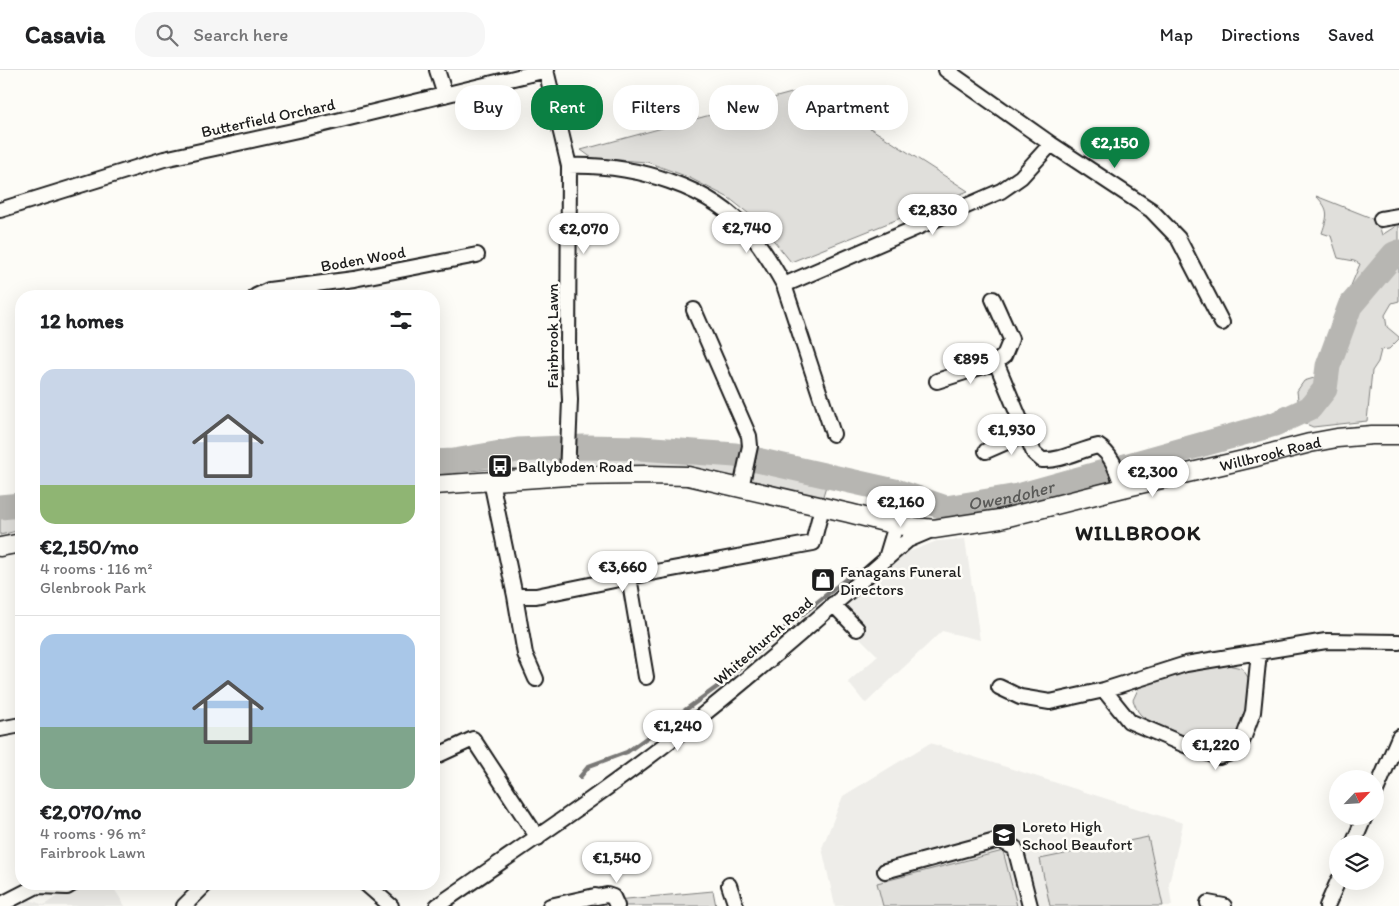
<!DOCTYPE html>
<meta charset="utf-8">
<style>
body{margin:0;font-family:Itim,sans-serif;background:#f6f6f6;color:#202124;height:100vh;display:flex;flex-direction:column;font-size:19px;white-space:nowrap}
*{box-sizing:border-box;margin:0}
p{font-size:16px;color:#757577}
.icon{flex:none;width:28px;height:28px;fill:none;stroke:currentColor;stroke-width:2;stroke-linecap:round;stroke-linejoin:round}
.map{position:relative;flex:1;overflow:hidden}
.side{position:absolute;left:15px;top:220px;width:425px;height:600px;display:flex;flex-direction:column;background:#fff;border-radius:20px;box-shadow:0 5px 20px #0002}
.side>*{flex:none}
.banner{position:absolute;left:455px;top:15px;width:475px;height:45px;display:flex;gap:10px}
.needle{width:32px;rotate:65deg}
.tools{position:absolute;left:1329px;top:700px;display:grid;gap:10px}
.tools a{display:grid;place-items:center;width:55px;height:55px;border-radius:50%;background:#fff;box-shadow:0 5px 20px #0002;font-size:25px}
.price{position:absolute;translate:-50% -42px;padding:0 11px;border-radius:18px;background:#fff;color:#222;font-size:16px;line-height:32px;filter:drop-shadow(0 1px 2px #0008)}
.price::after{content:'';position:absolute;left:50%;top:30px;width:15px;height:11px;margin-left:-8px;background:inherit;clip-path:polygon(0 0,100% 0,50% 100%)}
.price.selected{background:#0b8043;color:#fff}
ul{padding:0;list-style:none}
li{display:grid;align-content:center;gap:10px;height:265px;padding:0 25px}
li+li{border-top:1px solid #e0e0e0}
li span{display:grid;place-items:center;height:155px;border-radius:15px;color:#555}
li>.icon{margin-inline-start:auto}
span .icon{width:90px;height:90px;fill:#fffc;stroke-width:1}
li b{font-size:21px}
h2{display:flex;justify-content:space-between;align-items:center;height:60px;padding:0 25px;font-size:21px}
.pill{padding:0 18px;border-radius:20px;background:#fff;box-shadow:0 5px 20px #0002;font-size:18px;line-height:45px}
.pill.selected{background:#0b8043;color:#fff}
header{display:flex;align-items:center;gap:30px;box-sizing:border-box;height:70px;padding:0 25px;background:#fff;border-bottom:1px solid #e0e0e0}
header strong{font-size:24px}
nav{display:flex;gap:28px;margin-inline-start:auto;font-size:18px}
.search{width:350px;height:45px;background:#f6f6f6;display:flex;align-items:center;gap:12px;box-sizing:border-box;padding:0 18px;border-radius:20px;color:#757577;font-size:19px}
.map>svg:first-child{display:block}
.built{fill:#eeede9}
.green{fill:#e0dfdb;stroke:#7e7e7c}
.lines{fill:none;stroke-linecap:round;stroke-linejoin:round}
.stream{stroke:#797876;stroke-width:4.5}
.river{stroke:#b7b6b2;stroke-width:25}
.minor-casing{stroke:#1c1c1c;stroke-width:18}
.major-casing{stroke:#1c1c1c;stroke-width:21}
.minor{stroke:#fdfcf7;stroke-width:14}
.major{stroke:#fdfcf7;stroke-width:18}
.labels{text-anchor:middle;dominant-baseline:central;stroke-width:5;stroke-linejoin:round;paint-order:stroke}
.street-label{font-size:16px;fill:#1c1c1c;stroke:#fdfcf7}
.poi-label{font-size:16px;fill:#1c1c1c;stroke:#fdfcf7;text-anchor:start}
.water-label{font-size:18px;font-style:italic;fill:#5a5a58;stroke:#fdfcf7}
.district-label{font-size:21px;font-weight:bold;letter-spacing:1px;fill:#1c1c1c;stroke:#fdfcf7}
</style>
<header>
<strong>Casavia</strong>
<div class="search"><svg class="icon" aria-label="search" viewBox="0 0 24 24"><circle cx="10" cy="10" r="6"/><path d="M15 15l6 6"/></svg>Search here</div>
<nav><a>Map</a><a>Directions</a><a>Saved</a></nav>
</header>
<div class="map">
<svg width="1399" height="836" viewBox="0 0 1399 836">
<rect width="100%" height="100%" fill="#fdfcf7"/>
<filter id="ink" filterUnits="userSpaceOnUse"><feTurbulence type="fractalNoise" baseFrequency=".02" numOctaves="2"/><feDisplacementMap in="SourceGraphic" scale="10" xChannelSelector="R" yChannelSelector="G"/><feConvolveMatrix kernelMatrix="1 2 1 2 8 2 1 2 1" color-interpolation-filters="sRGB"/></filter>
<g filter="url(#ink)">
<path class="built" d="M965,469L980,570L942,561L866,633L864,632L848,612L878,586L836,544L906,483L937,471Z
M930,673L1183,753L1169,814L1172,836H835L822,778L843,726Z
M76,814H111L125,836H6L22,827L44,835Z"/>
<path class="green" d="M799,21L814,22L968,121L791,192L758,151L729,128L688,107L647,92L592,88L581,80Z
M1316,126L1369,147L1379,155L1382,165L1399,154V171C1379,178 1366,203 1355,219L1370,224L1390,197L1399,193V231L1392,233L1385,245L1387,257L1399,267V269L1389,279L1381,280L1378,292L1372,301L1367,351L1313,357L1306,354L1302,349L1315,344L1319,331L1304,334L1296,342L1298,330L1297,321L1304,311L1314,308L1326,298L1336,244L1350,218L1360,194L1354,191L1338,188L1331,166L1322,163C1328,145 1330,140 1316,126Z
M584,377L640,378L735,385L829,406L820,436L741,417L567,404L564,396L538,400L503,398L434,404V380H518Z
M21,435V460L0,465V437Z
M1223,594L1242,598L1249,609C1247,627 1247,651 1237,666C1233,671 1222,675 1216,674C1202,673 1148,654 1140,644C1137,641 1135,635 1133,630L1139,617L1178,603Z
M1148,767L1163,836H1050L1040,789Z
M1003,781L1017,836H883L877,813Z
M713,821L716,836H619L616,830Z"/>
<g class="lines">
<path class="stream" d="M580,707L589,696L627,682L717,617L774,567L856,501"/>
<g class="river">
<path id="s1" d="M434,392L454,391L518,380L584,377L640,378L735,385L899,422L946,438L1018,426L1275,354L1310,338L1325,319L1328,296L1350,236L1394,184L1399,182"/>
<path d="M0,437L21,435"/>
</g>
<defs>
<path id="minor" d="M437,0L445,25
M546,0L569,96L568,286L570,330L567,406
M946,0L1051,74L1151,140L1178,168L1222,253
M569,96C633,94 712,115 753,167C765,182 775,199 784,215L833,364
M0,140L164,89L316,56L547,0
M1381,149L1399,146
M784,215L1001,121L1021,107L1051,74
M256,226L269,220L354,209L477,185
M993,229L1011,269L1004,286L996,292L1034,383L1042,390C1062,391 1079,380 1098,376C1113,385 1117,402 1123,418
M694,240L749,366L750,376L741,418
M937,311L996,292
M986,381L1025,364
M491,411L515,526H536L629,507L813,473L822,437
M886,488L896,455
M629,507L646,607
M515,526L525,584L536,609
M833,534L857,559
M999,617L1020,627L1050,632L1104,620L1186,594L1326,571L1399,572
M1104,620L1129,651L1185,675L1219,687L1239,680L1253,642L1259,582
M0,659L21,655
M434,687L473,669L538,768
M1375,723L1399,667
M1353,774L1365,746
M885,801L999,770L1015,778L1030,836
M366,814L391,836
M729,815L736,836
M597,827L607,825L613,827L617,836
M1208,833L1224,836
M0,835L37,816L67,817L72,814
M184,836L206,814
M437,836C519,779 602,724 680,663C759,601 833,535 908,470L934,459
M550,836L595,826
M1327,836L1338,811"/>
<g id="major">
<path id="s2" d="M434,415L567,406L646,405L688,406L849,443L896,455L934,459L1000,449L1123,418L1252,388L1310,373L1337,368L1372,365H1399"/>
<path d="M0,477L21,473"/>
</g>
</defs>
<use href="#minor" class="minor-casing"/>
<use href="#major" class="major-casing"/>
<use href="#minor" class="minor"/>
<use href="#major" class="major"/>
</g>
</g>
<defs>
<symbol id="bus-square" viewBox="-11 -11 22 22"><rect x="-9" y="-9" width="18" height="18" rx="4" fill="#1c1c1c" stroke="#fdfcf7"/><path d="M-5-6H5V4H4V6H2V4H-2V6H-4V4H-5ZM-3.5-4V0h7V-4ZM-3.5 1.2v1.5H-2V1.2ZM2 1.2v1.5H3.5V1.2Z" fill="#fff"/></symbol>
<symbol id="shop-square" viewBox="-11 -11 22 22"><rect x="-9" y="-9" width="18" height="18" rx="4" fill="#1c1c1c" stroke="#fdfcf7"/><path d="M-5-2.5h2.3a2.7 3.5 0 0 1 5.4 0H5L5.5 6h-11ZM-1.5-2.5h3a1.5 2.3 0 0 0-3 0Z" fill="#fff"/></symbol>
<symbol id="school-square" viewBox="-11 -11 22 22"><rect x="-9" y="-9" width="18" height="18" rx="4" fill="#1c1c1c" stroke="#fdfcf7"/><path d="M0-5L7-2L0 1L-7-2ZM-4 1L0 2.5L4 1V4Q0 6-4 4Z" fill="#fff"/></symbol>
</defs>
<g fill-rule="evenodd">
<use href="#bus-square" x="486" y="382" width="28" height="28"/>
<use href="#shop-square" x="809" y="496" width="28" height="28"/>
<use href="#school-square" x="990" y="751" width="28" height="28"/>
</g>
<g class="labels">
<g class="street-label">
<text transform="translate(268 48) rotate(-12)">Butterfield Orchard</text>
<text transform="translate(363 189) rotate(-10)">Boden Wood</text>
<text transform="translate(552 266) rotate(-90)">Fairbrook Lawn</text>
<text stroke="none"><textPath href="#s2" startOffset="851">Willbrook Road</textPath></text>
<text transform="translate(763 571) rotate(-41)">Whitechurch Road</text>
</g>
<g class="poi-label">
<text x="518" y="396">Ballyboden Road</text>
<text x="840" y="501">Fanagans Funeral<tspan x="840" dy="18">Directors</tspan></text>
<text x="1022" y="756">Loreto High<tspan x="1022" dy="18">School Beaufort</tspan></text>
</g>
<g class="water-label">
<text stroke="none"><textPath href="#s1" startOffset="586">Owendoher</textPath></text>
</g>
<g class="district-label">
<text x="1138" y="462">WILLBROOK</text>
</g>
</g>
</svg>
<div class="tools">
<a><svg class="needle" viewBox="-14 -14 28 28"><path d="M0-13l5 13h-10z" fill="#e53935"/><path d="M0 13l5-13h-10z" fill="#757577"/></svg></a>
<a><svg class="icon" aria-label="layers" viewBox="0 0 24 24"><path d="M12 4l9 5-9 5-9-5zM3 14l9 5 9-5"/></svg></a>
</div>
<b class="price selected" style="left:1115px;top:99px">€2,150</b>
<b class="price" style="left:933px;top:166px">€2,830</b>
<b class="price" style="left:747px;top:184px">€2,740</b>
<b class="price" style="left:584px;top:185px">€2,070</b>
<b class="price" style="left:971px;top:315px">€895</b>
<b class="price" style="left:1012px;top:386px">€1,930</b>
<b class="price" style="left:1153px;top:428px">€2,300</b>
<b class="price" style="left:901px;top:458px">€2,160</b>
<b class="price" style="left:623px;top:523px">€3,660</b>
<b class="price" style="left:678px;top:682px">€1,240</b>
<b class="price" style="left:1216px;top:701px">€1,220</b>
<b class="price" style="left:617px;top:814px">€1,540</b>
<div class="banner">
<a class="pill">Buy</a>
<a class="pill selected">Rent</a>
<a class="pill">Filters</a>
<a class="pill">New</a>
<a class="pill">Apartment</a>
</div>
<section class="side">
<h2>12 homes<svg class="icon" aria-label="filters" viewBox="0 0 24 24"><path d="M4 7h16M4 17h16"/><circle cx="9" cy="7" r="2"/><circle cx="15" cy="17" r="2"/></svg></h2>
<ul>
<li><span style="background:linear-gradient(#c9d6e8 75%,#8fb573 0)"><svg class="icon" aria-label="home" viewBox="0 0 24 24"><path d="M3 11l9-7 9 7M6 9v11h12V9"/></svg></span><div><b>€2,150/mo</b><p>4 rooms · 116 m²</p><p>Glenbrook Park</p></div></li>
<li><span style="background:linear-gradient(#a9c7e8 60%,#7fa58c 0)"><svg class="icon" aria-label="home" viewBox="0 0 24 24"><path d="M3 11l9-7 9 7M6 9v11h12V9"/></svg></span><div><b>€2,070/mo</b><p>4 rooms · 96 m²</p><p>Fairbrook Lawn</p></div></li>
</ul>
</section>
</div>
